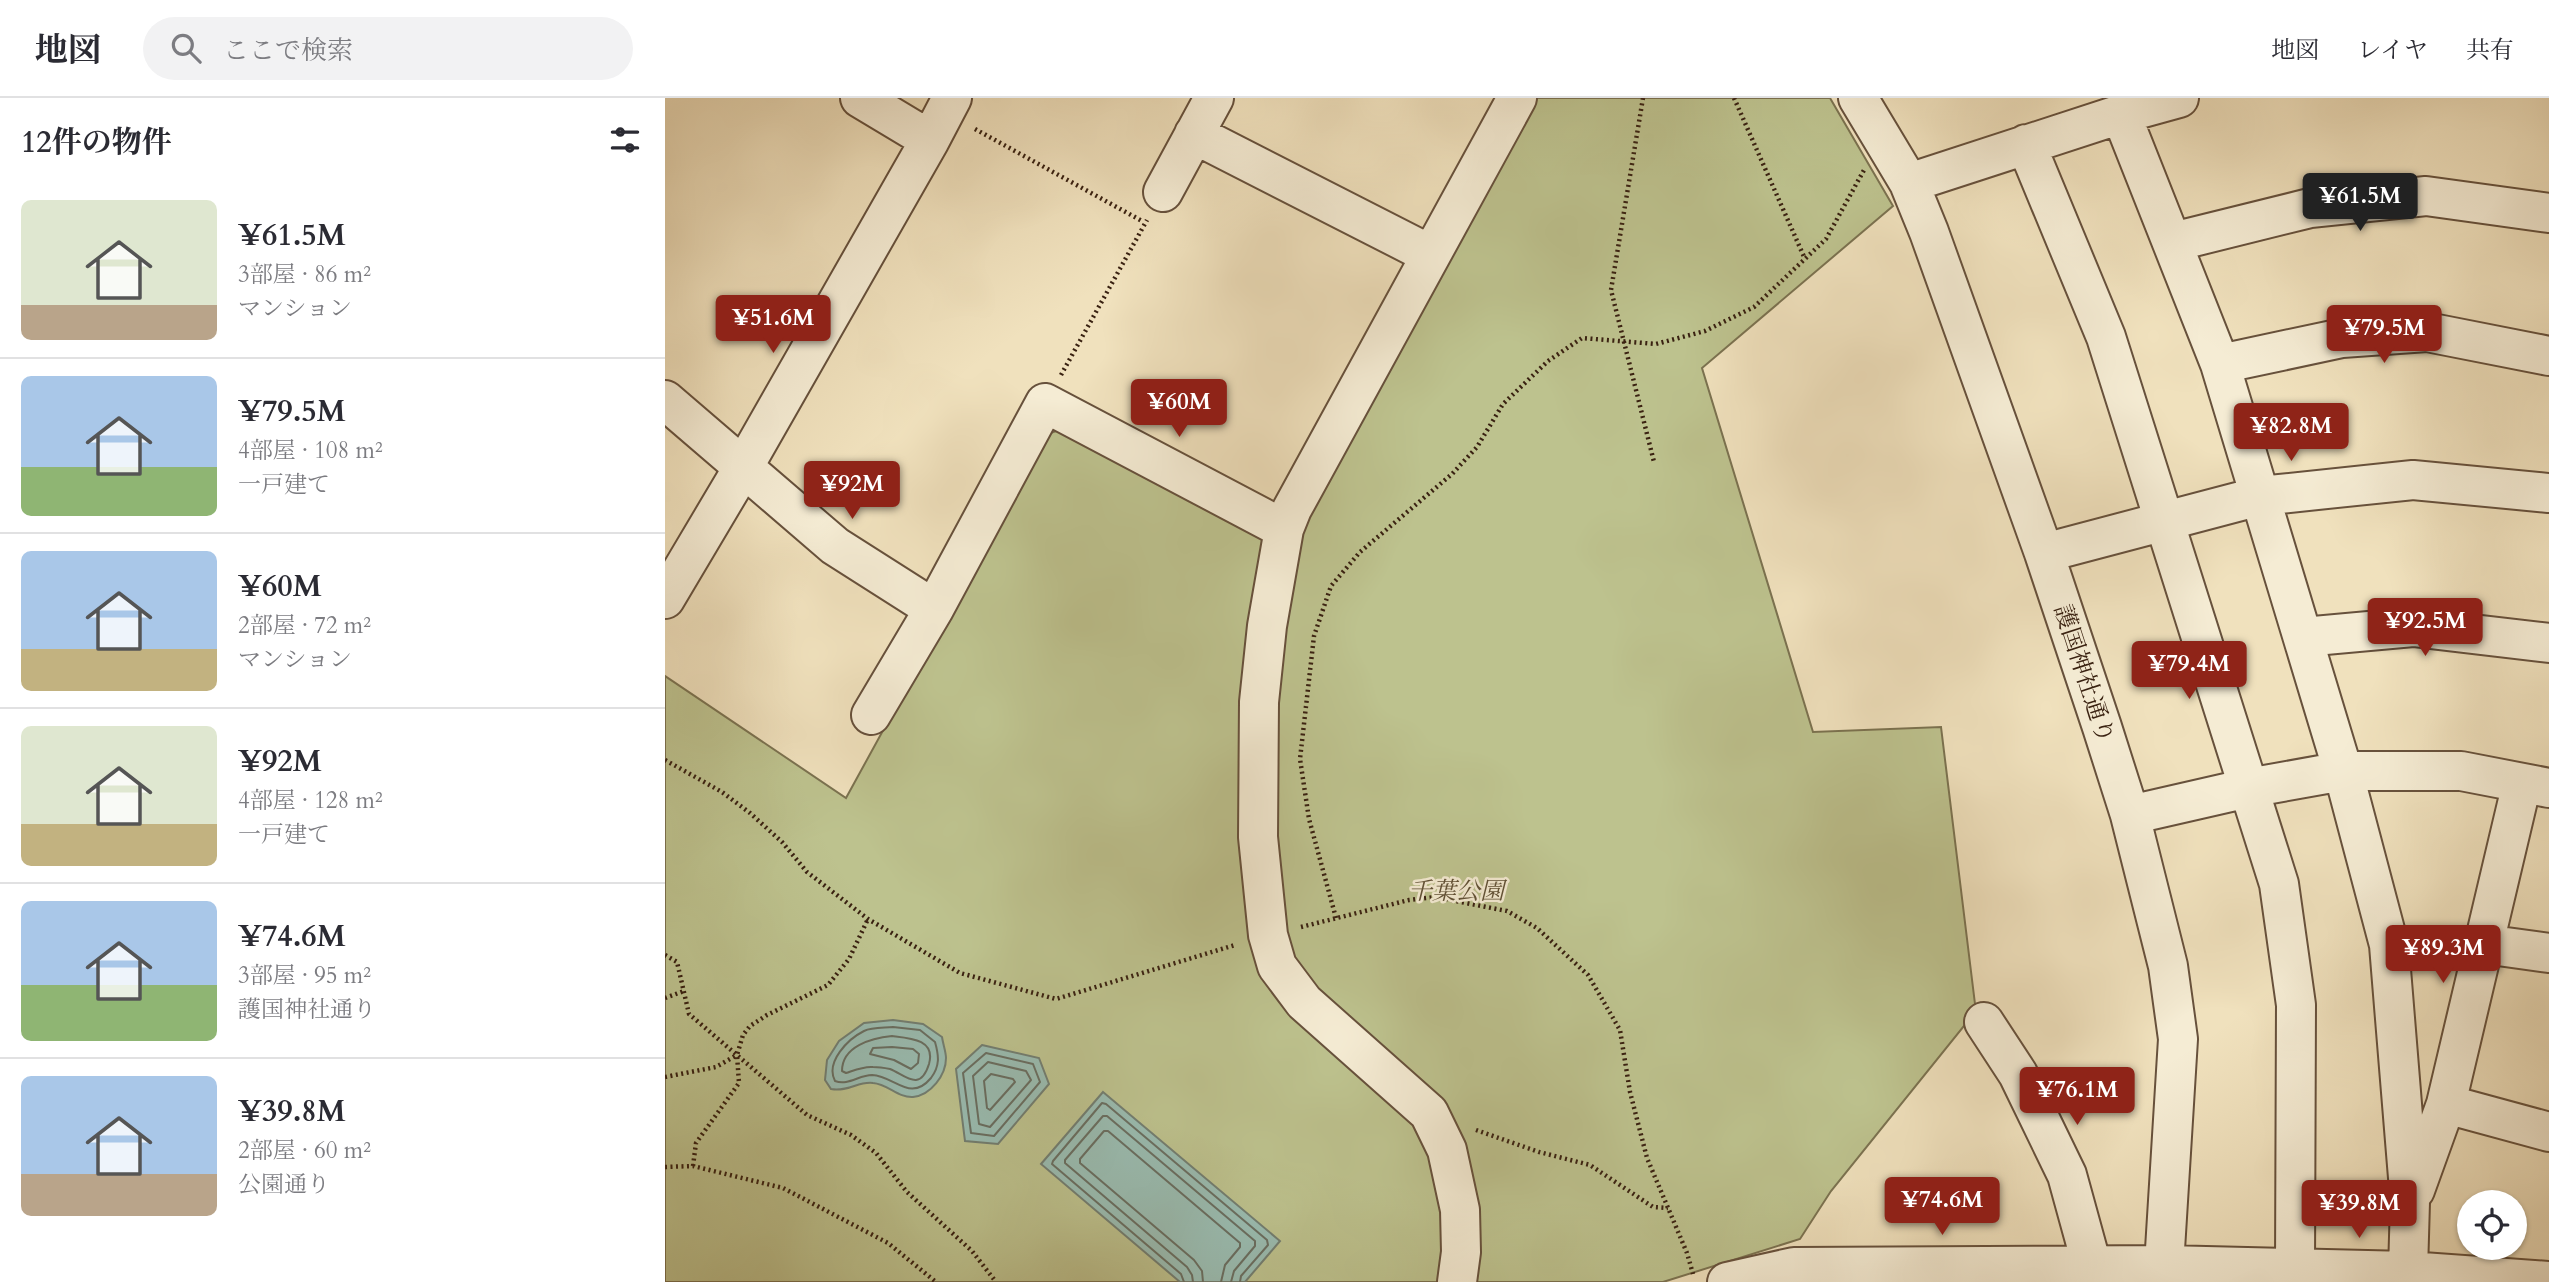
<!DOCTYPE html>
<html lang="ja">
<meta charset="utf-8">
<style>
body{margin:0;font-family:Cardo,"Noto Serif JP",serif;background:#f2f2f3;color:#2b2b33;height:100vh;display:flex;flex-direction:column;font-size:26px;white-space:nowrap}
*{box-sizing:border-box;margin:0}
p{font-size:23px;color:#7c7c81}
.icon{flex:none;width:38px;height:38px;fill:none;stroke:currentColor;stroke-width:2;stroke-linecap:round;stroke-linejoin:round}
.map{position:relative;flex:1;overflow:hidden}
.details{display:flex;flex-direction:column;background:#fff;width:665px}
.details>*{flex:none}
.buttons{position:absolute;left:1792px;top:1092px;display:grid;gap:14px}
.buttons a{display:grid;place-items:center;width:70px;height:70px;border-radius:50%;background:#fff;box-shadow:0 2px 5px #0004;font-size:35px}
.price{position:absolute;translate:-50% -60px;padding:0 16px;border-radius:7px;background:#8f2418;color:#fff;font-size:23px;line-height:46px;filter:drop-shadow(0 2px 4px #0008)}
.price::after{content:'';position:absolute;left:50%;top:42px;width:21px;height:16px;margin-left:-10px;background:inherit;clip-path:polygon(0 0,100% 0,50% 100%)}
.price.on{background:#222;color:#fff}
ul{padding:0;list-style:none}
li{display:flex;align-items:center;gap:21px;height:175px;padding:0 21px}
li+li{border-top:2px solid #e1e1e2}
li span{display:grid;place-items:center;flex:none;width:196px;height:140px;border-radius:10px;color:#555}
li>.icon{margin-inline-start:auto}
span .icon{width:84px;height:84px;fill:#fffc;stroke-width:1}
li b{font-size:30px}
h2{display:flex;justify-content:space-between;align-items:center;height:84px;padding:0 21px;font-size:30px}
header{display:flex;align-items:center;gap:42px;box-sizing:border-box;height:98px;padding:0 35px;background:#fff;border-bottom:2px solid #e1e1e2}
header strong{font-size:33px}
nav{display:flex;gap:38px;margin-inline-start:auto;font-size:24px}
.search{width:490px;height:63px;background:#f2f2f3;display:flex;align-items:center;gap:18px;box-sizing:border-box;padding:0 24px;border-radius:38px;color:#7c7c81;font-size:26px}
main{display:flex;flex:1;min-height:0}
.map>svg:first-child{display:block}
.green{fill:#bdc28e;stroke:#7b7250;stroke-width:2}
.water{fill:#9abdb2;stroke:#737f72;stroke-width:2}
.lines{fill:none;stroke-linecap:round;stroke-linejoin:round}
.shore{stroke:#6a6f62;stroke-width:2}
.minor-casing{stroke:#67513c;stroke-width:42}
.path{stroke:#392111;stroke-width:4.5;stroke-dasharray:2 3.5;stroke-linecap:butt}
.minor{stroke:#f5ecd4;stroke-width:38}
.labels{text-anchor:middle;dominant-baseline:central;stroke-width:5;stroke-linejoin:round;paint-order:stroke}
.street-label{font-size:24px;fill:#392111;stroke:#f5ecd4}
.park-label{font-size:24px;font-style:italic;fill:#615136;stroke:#f5ecd4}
</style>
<header>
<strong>地図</strong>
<div class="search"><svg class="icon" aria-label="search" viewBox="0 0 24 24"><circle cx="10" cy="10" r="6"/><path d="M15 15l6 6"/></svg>ここで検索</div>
<nav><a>地図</a><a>レイヤ</a><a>共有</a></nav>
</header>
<main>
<section class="details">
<h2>12件の物件<svg class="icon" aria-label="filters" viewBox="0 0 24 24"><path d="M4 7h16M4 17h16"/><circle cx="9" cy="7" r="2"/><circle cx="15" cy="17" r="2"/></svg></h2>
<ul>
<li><span style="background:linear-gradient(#dfe7d0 75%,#b9a48a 0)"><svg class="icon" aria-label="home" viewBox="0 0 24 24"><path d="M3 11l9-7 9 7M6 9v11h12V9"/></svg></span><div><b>¥61.5M</b><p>3部屋 · 86 m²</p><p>マンション</p></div></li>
<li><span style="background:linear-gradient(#a9c7e8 65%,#8fb573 0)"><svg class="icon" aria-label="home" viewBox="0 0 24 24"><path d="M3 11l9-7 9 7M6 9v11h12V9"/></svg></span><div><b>¥79.5M</b><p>4部屋 · 108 m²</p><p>一戸建て</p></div></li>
<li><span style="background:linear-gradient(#a9c7e8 70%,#c2b280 0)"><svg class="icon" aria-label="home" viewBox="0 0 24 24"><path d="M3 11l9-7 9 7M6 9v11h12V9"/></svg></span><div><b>¥60M</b><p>2部屋 · 72 m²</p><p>マンション</p></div></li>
<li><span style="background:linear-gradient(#dfe7d0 70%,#c2b280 0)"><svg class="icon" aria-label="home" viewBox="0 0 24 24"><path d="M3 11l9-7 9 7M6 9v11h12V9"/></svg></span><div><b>¥92M</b><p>4部屋 · 128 m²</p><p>一戸建て</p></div></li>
<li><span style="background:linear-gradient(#a9c7e8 60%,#8fb573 0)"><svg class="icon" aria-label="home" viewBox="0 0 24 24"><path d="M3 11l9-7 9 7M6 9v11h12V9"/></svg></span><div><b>¥74.6M</b><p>3部屋 · 95 m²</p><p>護国神社通り</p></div></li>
<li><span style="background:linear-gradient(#a9c7e8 70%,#b9a48a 0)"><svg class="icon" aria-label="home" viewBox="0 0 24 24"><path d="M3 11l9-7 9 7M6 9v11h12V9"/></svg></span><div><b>¥39.8M</b><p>2部屋 · 60 m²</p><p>公園通り</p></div></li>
</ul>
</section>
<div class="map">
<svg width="1884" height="1184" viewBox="0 0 1884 1184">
<rect width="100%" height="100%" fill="#f0e1bd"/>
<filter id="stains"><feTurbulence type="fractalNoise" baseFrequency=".00286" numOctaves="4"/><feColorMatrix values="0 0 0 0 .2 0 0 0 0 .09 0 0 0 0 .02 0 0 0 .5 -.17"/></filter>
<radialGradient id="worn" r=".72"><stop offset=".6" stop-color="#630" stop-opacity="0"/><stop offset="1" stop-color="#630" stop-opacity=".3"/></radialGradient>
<path class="green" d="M872,0H1165L1228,108L1037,270L1148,634L1276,629L1310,906L1303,923L1166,1093L1135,1141L998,1184H0V578L181,700L380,337L408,327L635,436L797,129Z"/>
<path class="water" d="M228,922L258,926L277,939C278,946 281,954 281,960C281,977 266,997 248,999C233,1000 223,986 208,985C193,983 184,994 166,991L160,982L162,962L174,943L199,925Z
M317,947L374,960L384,986L333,1046L300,1043L291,971Z
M438,994L615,1143L580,1184H515L376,1066Z"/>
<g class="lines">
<path class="shore" d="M228,929L255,932L270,944C274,958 275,968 266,980C245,1005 230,978 207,977C194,977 183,988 170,983C160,964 183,941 199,933C207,929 219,930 228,929Z
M227,938C244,940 271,941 264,966C255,995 240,977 225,971C220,970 213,969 208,969C199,968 190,972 181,975L177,973C177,948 207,940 227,938Z
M227,949L248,951L254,956L253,965L246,971L229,962L205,956L208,950Z
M321,955L368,966L375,984L329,1038L306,1035L298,975Z
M323,964L361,973L366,982L325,1029L314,1026L308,978Z
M326,976L348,981L350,984L325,1012L322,1010L319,983Z
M519,1184L516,1176L387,1066L388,1063L437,1005L441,1006L602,1142L603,1147L576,1178L575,1184
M528,1184L527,1177L522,1169L400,1065V1062L438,1018H442L590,1143V1148L569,1173L566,1184
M538,1184L537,1173L529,1162L415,1065V1061L439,1033H443L575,1145V1149L560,1167L556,1184"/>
<defs>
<path id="minor" d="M195,0L265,42
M1193,0L1244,85L1264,134L1379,455L1437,629L1465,717L1503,868L1513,941L1498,1184
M1456,16L1555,266L1678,673L1724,847L1745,1104L1743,1173
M529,36L766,157
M1361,46L1441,239L1614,786L1631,907L1630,1171
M1244,85L1456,16L1514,0
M498,94L549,0
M1508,144L1645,110L1761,98L1884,115
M1555,266L1677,240L1762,234L1884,258
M0,302L170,448L269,511
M1379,455L1595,398L1748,382L1884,395
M0,501L79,368L265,42L287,0
M1638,539L1748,529L1884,545
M206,617L269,511L380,305L619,431
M1465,717L1583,690L1678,673H1796L1884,690
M1819,846L1884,855
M1319,924L1353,976L1402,1077L1427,1168
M1781,1006L1884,1034
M1750,1092L1781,1006L1857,685
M792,1184L796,1154L795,1112L782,1052L764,1015L639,904L612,868L603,837L593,739L594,604L602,528L619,431L627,411L852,0
M1062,1184L1129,1169L1500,1167L1743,1173L1884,1183"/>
</defs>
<use href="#minor" class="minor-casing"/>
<path class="path" d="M978,0L946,192L989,364
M1069,0L1140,161
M310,31L477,123
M396,277L482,122
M0,662L57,694L85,715L117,744L142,774L203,821L295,875L391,901L570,847
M671,820L644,721L635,661L649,538L666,488L695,454L787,376L812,349L838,306L883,263L917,240L991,246L1040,233L1089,209L1161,141L1199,72
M636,829L744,802L770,799L842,813L872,830L923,877L955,932L965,994L982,1060L1022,1155L1028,1176
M0,857L12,864L24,916L142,1017L186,1037L211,1055L242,1094L307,1153L331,1184
M0,900L19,893
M0,979L51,969L72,957
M811,1032L874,1054L925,1067L988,1109L1003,1110
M28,1068L31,1045L74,985L72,957L78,937L85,928L102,917L163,887L184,861L203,821
M0,1069L28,1068L118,1090L223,1145L271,1184"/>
<use href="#minor" class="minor"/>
</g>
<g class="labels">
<g class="street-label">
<text transform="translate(1419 576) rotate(72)">護国神社通り</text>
</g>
<g class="park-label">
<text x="791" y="793">千葉公園</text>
</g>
</g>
<rect width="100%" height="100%" filter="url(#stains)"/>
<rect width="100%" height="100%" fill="url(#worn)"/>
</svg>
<div class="buttons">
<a><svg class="icon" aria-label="locate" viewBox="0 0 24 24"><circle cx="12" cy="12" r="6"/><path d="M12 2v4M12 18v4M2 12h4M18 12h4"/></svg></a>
</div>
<b class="price on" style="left:1695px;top:135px">¥61.5M</b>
<b class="price" style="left:108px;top:257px">¥51.6M</b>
<b class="price" style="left:1719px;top:267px">¥79.5M</b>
<b class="price" style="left:514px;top:341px">¥60M</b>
<b class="price" style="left:1626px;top:365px">¥82.8M</b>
<b class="price" style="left:187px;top:423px">¥92M</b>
<b class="price" style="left:1760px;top:560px">¥92.5M</b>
<b class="price" style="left:1524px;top:603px">¥79.4M</b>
<b class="price" style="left:1778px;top:887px">¥89.3M</b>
<b class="price" style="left:1412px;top:1029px">¥76.1M</b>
<b class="price" style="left:1277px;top:1139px">¥74.6M</b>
<b class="price" style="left:1694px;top:1142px">¥39.8M</b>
</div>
</main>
